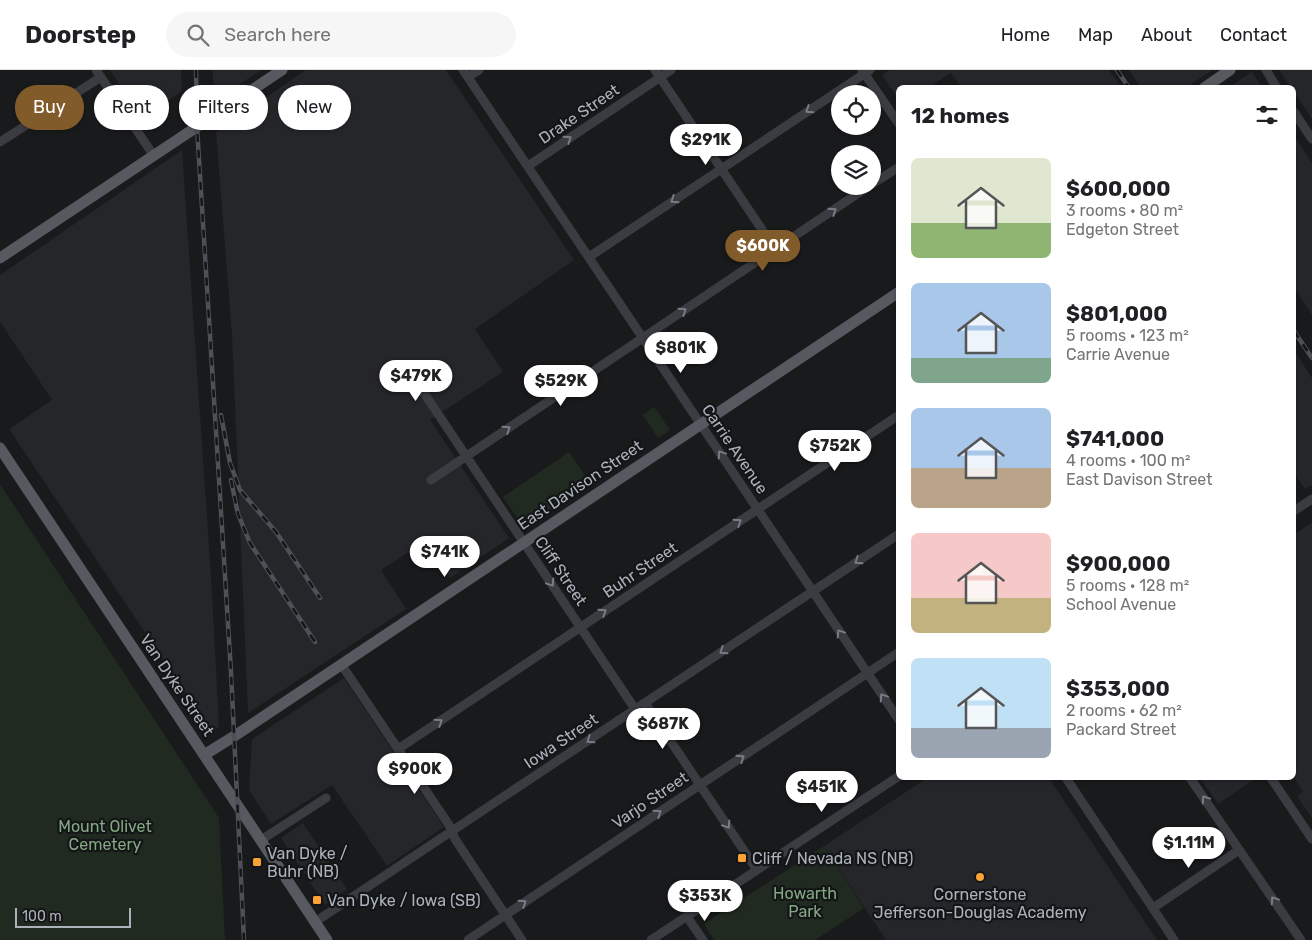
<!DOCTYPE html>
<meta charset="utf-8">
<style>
body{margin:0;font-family:Rubik,sans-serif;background:#f6f6f6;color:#202124;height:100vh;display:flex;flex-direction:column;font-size:19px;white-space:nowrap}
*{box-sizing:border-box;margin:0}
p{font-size:16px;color:#757577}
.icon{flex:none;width:28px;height:28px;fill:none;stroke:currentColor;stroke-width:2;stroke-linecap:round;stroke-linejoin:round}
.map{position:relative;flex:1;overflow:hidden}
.details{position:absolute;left:896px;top:15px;width:400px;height:695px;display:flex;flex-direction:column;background:#fff;border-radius:8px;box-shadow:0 1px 4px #0004}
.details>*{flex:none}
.guide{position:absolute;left:15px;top:15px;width:475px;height:45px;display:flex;gap:10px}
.fabs{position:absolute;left:831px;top:15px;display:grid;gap:10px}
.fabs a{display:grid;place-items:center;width:50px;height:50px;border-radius:50%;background:#fff;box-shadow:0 1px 4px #0004;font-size:25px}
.scale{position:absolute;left:15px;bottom:12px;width:116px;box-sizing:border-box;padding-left:5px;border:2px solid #abb2bc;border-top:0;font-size:14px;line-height:18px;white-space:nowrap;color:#abb2bc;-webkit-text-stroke:4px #141517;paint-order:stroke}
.price{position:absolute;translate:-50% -42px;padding:0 11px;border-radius:18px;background:#fff;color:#222;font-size:16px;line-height:32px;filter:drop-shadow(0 1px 2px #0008)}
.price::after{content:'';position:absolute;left:50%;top:30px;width:15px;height:11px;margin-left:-8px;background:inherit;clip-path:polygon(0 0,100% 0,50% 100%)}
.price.active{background:#825b2b;color:#fff}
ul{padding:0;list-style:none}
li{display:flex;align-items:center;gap:15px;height:125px;padding:0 15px}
li span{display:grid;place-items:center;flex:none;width:140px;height:100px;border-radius:8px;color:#555}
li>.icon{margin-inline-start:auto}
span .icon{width:60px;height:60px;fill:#fffc;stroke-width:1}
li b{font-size:21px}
h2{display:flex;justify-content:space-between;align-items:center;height:60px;padding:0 15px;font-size:21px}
.pill{padding:0 18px;border-radius:22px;background:#fff;box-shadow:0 1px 4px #0004;font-size:18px;line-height:45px}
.pill.active{background:#825b2b;color:#fff}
header{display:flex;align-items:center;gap:30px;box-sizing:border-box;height:70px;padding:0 25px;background:#fff;border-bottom:1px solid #e0e0e0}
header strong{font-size:24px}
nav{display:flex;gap:28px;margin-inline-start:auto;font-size:18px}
.search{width:350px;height:45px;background:#f6f6f6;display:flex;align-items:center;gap:12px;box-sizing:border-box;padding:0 18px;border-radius:28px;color:#757577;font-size:19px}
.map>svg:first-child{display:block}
.built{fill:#252629}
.green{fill:#212a21}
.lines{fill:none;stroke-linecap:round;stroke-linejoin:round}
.minor{stroke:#3a3c41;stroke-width:9}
.major{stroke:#565960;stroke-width:11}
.rail-casing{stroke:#4d5056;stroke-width:4.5}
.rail{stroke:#141517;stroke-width:2.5;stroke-dasharray:8;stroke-linecap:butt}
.oneway{stroke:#787d85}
.poi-dot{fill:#faa233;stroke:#141517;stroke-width:2}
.labels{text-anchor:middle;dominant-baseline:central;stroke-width:4.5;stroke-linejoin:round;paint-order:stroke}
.street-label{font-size:16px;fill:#abb2bc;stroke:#141517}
.park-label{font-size:16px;fill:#83a882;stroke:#141517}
.poi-label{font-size:16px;fill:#abb2bc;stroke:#141517;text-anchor:start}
</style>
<header>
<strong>Doorstep</strong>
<div class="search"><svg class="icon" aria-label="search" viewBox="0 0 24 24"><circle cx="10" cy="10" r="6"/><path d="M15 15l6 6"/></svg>Search here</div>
<nav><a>Home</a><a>Map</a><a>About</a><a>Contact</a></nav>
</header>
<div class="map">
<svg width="1312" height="870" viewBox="0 0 1312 870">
<rect width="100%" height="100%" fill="#191a1c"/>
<path class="built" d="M110,0H181L182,21L142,49Z
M212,0H261L216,30Z
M306,0H446L574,190L475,259L503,302L430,350L509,468L450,508L426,471L381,500L406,539L248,643L232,264L216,62Z
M890,0H1109L1121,17H961L951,3L929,17L899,18V30L882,5Z
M1129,0H1212L1187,17L1141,18Z
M1279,0H1312V49L1294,22V18L1291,17Z
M1252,2L1262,17H1229Z
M1294,65L1312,93V245L1294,217Z
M182,80L211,507L219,656L213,664L9,359L52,330L0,252V205Z
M1294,280L1312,308V415L1305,419L1294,403Z
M1312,452V748L1297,726L1303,722L1294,707V465Z
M344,608L444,757L387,796L332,715L271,754L249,720L252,669Z
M927,708H1049L1157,870H886L824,776Z
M1200,708H1256L1218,734Z
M303,753L347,819L325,835L281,768Z"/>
<path class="green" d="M654,337L670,360L658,368L643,345Z
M569,382L590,413L524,458L503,427Z
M0,414L219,748L225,870H0Z
M824,776L864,838L815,870H714L704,854Z"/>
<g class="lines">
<path class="minor" d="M96,0L154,86
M463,0L899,650
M655,0L775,179
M862,0L899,54
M1266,0L1277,18
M468,7L479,0
M1294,42L1312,69
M0,72L101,7
M528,96L671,0
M872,114L899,97
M589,187L870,0
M412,305L635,639
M431,410L869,116
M1294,441L1312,429
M341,594L449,755L455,769L522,870
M645,633L757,800
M398,679L899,345
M1066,708L1174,870
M1190,708L1301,870
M1271,708L1312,769
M261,770L326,728
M1153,838L1239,780
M687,847L703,870
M315,852L899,464
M468,870L899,582
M651,870L899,706"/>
<path class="major" d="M1204,18L1230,0
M0,188L282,0
M0,378L327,870
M204,685L233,667L899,222"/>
<defs>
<path id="rail" d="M196,0L197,57L231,602L244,870
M1117,0L1129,18
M1294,261L1312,288
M221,345L230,393L240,420L276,462L320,528
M231,410L238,444L250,473L315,572"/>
</defs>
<use href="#rail" class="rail-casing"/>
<use href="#rail" class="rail"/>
</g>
<defs><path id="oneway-chevron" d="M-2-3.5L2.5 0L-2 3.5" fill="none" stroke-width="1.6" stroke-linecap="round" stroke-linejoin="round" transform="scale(1.25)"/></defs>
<g class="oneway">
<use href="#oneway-chevron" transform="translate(809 40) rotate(146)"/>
<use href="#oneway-chevron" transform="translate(568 69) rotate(-34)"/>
<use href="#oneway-chevron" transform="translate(674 130) rotate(146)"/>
<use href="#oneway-chevron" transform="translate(833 141) rotate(-34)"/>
<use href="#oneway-chevron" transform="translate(683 241) rotate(-34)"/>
<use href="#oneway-chevron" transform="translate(507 359) rotate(-34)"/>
<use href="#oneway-chevron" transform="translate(721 384) rotate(-124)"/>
<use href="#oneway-chevron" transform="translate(738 452) rotate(-34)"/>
<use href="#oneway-chevron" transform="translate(858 491) rotate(146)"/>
<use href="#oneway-chevron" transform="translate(551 513) rotate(56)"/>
<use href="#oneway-chevron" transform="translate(603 542) rotate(-34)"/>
<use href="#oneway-chevron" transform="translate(840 563) rotate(-124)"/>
<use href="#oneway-chevron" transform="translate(723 581) rotate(146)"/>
<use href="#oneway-chevron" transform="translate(883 627) rotate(-124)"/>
<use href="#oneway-chevron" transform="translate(439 652) rotate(-34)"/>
<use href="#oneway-chevron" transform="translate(590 670) rotate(146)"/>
<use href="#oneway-chevron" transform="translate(741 688) rotate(-34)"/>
<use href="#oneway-chevron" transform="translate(1205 729) rotate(-124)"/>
<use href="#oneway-chevron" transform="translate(658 743) rotate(-34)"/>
<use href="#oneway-chevron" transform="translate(727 755) rotate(56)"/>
<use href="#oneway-chevron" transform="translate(1274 830) rotate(-124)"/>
<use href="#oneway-chevron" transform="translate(523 833) rotate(-34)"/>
</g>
<g class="poi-dot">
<rect x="737" y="783" width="10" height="10" rx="2.5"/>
<rect x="252" y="787" width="10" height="10" rx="2.5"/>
<circle cx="980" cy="807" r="5"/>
<rect x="312" y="825" width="10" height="10" rx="2.5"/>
</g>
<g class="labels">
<g class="street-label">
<text transform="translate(579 44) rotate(-34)">Drake Street</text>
<text transform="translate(735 379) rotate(56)">Carrie Avenue</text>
<text transform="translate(580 415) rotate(-34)">East Davison Street</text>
<text transform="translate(640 500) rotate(-34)">Buhr Street</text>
<text transform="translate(561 501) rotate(56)">Cliff Street</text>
<text transform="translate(177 615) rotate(56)">Van Dyke Street</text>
<text transform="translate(561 671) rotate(-34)">Iowa Street</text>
<text transform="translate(650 730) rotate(-34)">Varjo Street</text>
</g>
<g class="park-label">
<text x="105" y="756">Mount Olivet<tspan x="105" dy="18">Cemetery</tspan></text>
<text x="805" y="823">Howarth<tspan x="805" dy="18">Park</tspan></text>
</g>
<g class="poi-label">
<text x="267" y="783">Van Dyke /<tspan x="267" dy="18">Buhr (NB)</tspan></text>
<text x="752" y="788">Cliff / Nevada NS (NB)</text>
<text x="980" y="824" text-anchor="middle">Cornerstone<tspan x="980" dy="18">Jefferson-Douglas Academy</tspan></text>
<text x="327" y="830">Van Dyke / Iowa (SB)</text>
</g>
</g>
</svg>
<div class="fabs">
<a><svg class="icon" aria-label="locate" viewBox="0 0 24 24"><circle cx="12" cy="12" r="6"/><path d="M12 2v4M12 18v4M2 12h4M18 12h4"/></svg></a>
<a><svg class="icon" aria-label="layers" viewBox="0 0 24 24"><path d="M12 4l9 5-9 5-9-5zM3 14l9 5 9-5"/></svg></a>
</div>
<div class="scale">100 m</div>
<b class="price" style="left:706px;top:96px">$291K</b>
<b class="price active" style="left:763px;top:202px">$600K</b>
<b class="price" style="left:681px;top:304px">$801K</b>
<b class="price" style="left:416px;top:332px">$479K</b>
<b class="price" style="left:561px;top:337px">$529K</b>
<b class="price" style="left:835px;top:402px">$752K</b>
<b class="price" style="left:445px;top:508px">$741K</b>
<b class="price" style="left:663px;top:680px">$687K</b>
<b class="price" style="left:415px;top:725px">$900K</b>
<b class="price" style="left:822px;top:743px">$451K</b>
<b class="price" style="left:1189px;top:799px">$1.11M</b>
<b class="price" style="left:705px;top:852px">$353K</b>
<div class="guide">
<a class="pill active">Buy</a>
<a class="pill">Rent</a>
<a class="pill">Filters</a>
<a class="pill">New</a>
</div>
<section class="details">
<h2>12 homes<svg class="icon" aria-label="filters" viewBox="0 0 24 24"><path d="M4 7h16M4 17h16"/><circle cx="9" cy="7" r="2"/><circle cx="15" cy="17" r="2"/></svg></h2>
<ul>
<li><span style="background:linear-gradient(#dfe7d0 65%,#8fb573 0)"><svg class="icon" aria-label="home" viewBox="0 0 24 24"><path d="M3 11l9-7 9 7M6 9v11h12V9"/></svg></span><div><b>$600,000</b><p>3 rooms · 80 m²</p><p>Edgeton Street</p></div></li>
<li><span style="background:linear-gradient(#a9c7e8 75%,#7fa58c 0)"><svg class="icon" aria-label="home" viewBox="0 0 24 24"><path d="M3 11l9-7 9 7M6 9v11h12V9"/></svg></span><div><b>$801,000</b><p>5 rooms · 123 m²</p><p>Carrie Avenue</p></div></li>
<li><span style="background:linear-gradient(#a9c7e8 60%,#b9a48a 0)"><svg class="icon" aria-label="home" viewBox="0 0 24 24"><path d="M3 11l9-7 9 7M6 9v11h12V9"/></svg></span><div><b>$741,000</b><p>4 rooms · 100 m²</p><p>East Davison Street</p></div></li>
<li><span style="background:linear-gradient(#f6c9c9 65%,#c2b280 0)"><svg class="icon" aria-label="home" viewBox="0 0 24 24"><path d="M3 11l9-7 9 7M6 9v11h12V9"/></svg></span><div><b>$900,000</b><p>5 rooms · 128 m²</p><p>School Avenue</p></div></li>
<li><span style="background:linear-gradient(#bfe0f5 70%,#9aa5b1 0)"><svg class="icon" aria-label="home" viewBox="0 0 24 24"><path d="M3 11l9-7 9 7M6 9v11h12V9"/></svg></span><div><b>$353,000</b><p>2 rooms · 62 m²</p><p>Packard Street</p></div></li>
</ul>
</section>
</div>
